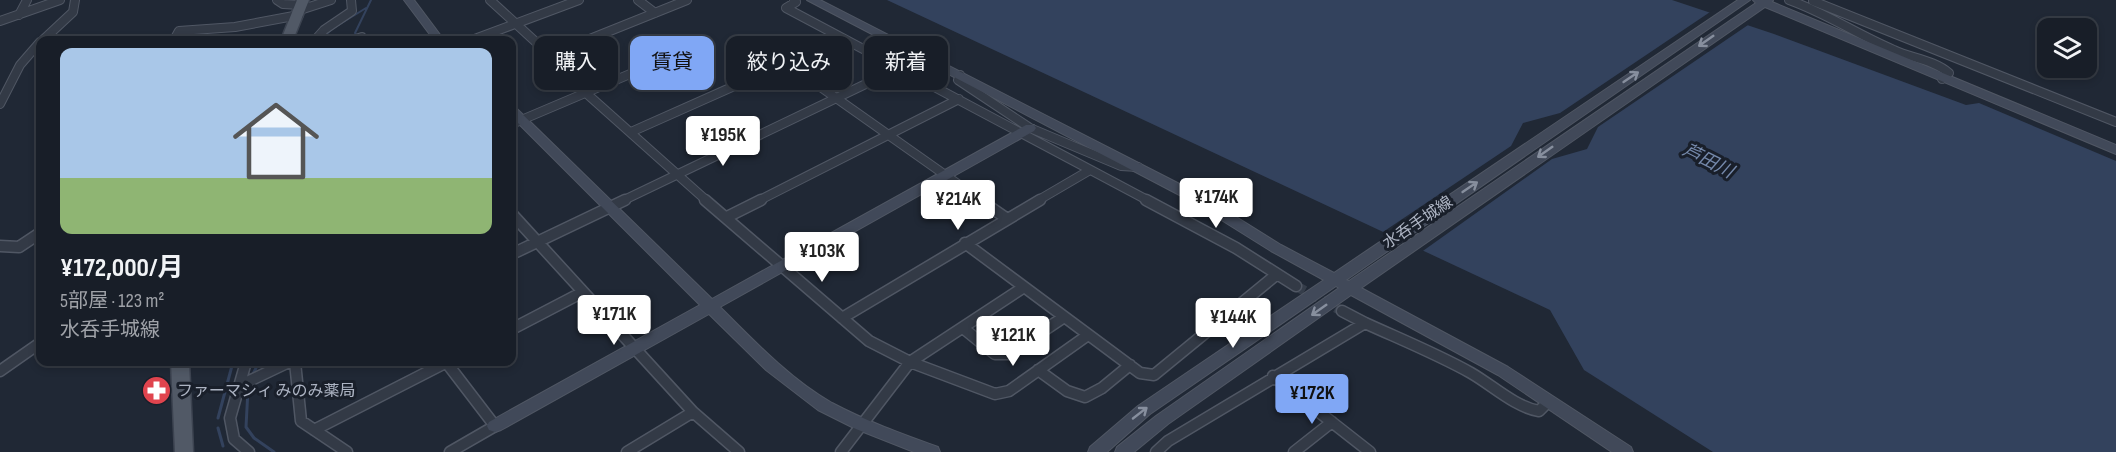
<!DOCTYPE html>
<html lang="ja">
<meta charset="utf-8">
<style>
body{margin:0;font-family:"Sofia Sans Condensed","Noto Sans JP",sans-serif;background:#212730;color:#f1f3f6;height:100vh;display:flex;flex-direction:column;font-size:22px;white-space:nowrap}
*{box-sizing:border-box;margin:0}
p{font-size:20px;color:#9fa2a8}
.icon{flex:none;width:33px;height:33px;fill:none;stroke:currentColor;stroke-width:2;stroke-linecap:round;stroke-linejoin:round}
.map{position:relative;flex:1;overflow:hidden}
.details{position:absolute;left:36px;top:36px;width:480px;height:330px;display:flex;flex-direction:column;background:#181e28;border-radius:12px;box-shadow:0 3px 9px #0003,0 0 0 2px #363c45}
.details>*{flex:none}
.guide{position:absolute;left:534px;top:36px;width:570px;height:54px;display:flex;gap:12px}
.buttons{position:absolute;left:2037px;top:18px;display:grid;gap:12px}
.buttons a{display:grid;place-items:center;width:60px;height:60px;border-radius:12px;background:#181e28;box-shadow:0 3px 9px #0003,0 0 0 2px #363c45;font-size:30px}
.price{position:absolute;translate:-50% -51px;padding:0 14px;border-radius:6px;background:#fff;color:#222;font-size:20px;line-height:39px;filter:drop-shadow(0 2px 3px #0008)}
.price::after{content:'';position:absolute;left:50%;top:36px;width:18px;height:14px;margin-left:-9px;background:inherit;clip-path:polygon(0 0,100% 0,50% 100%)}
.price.active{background:#80a7f5;color:#111}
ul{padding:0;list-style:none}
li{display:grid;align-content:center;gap:12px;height:318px;padding:0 24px}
li span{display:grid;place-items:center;height:186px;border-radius:12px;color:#555}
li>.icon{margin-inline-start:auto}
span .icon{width:108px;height:108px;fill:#fffc;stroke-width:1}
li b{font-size:26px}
.chip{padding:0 21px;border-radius:12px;background:#181e28;box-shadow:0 3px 9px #0003,0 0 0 2px #363c45;font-size:21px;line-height:54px}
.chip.active{background:#80a7f5;color:#111}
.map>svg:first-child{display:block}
.water{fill:#33425d}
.pier{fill:#202835}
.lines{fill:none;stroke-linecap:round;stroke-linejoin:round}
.stream-far1{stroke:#33425d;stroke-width:2}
.stream{stroke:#33425d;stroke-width:3}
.street-tunnel{stroke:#353d4a;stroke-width:10;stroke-dasharray:10 5;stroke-linecap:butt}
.street-far1-casing{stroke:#505764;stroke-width:10}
.street-casing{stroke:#505764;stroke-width:13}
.secondary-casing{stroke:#505764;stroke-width:2}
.primary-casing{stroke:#3c4350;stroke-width:3}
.street-far1{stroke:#333a46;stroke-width:8}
.street{stroke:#333a46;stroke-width:10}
.secondary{fill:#414959;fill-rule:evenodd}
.primary{fill:#515966;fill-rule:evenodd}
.oneway{stroke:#878f9e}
.labels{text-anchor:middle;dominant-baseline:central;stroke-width:6;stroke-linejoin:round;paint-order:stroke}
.street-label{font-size:16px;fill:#adb4c3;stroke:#191f2a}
.poi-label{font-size:16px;fill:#adb4c3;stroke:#191f2a;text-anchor:start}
.water-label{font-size:18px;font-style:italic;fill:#7589ab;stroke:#191f2a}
</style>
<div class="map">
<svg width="2116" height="452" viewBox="0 0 2116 452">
<rect width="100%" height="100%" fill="#202835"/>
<path class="water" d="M887,0H1672L1774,34L1966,105L1979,103L2116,161V452H1713L1584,370L1550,310Z"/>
<path class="pier" d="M1713,10L1751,23L1598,127L1587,149L1552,159L1420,253L1380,234L1511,146L1523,123L1560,113Z"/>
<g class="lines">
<path class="stream-far1" d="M357,36L355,33L371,0
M320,40L332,29L366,8"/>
<path class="stream" d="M252,376L259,362
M248,389L246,427L254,438L274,452
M218,418L233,362
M218,428L223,446"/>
<path class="street-tunnel" d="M1296,286L1342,311"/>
<defs>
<path id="street-far1" d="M277,0L283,4L301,5
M490,0L550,55L586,93L707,201
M638,0L655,13
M794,0L796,2L786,8L1149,201
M1789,0C1826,13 1858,35 1894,50C1911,58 1934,60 1949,73L1942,79
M1813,1L2116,122
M300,10L331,0
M19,15L27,0
M0,21L60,0
M43,40L73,12L75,0
M174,40L179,31L235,27L299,15
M315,40L324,30L352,11L351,0
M353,40L362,37L364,40
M472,40L579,0
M754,40L982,201
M550,55L687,0
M960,75L958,80L1030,128L1121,166L1138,167
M0,104L20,65L40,42
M512,124L696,46
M631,132L786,63
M622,201L897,69
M758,201L959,99
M1037,201L1090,170"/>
<path id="street" d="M705,200L869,341L910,362L995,394L1009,391L1088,335
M980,200L1006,218
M1146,200L1236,248L1296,286
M512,214L693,412L739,452
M727,217L761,200
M965,243L1140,373L1154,375L1276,275
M0,246L19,247L40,233
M512,254L625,200
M1342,311L1365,323
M842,318L1040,200
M963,328L995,354H1009L1064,317
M512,329L583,292
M246,362L230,418L234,439L249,452
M295,362L301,421L347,452
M446,362L495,426L450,452
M1038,370L1067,391L1085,397L1102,388L1130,365
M0,371L40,343
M1273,376L1370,452
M247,382L289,362
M314,430L447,362
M627,452L693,412
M841,452L910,362L1024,287
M1156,452L1168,441L1365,323C1400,339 1437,354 1471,373C1492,385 1515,407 1539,411L1548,402
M1294,452L1332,422"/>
<path id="secondary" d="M404,0H414L444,40H434Z
M807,0H820L1201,195L1281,245L1334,273L1738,0H1750L1346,280L1349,281L1756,3L1753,0H1773L1772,2L2116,145V154L1765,7L1361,288L1508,367L1631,447L1633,452H1612L1498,375L1351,295L1168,424L1134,452H1115L1117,447L1156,416L1339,288L1336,286L1150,414L1107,452H1088L1090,447L1138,406L1324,280L1271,251L1191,201Z
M512,107L516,108L712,299L1026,125H1034L1036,128L1034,131L720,307C753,340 791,380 832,403C866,421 902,434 938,447L940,452H914L856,429L818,410L766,370L709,314L501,430L495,432L489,430L487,426L489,422L700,305L512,117Z"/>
<path id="primary" d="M297,0H309L293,40H281Z
M171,362H189L193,452H175Z"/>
</defs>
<use href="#street-far1" class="street-far1-casing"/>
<use href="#street" class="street-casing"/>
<use href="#secondary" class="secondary-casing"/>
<use href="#primary" class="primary-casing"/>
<use href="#street-far1" class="street-far1"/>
<use href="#street" class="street"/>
<use href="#secondary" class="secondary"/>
<use href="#primary" class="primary"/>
</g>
<defs><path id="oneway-shaft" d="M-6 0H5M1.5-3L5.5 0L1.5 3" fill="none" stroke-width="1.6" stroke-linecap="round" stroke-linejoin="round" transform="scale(1.5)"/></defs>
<g class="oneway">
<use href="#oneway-shaft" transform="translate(1706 41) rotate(145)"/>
<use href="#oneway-shaft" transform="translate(1631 77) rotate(-34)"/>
<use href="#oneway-shaft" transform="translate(1545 152) rotate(145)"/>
<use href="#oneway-shaft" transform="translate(1470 187) rotate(-34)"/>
<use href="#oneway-shaft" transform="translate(1319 310) rotate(145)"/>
<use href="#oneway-shaft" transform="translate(1140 413) rotate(-38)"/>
</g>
<defs>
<symbol id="pharmacy-disc" viewBox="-11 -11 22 22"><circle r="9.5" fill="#e0444e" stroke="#191f2a"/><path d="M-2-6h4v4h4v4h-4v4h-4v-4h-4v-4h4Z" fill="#fff"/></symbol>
</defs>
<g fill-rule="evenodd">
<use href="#pharmacy-disc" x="140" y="374" width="33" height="33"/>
</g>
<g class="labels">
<g class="street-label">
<text transform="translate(1418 223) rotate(-34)">水呑手城線</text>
</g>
<g class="poi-label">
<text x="177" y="391">ファーマシィ みのみ薬局</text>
</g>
<g class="water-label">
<text transform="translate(1708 161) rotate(27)">芦田川</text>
</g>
</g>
</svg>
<div class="buttons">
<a><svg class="icon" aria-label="layers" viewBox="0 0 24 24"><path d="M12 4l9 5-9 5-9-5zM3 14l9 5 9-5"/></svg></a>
</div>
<b class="price" style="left:723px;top:167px">¥195K</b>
<b class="price" style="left:1216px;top:229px">¥174K</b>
<b class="price" style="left:958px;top:231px">¥214K</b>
<b class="price" style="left:822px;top:283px">¥103K</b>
<b class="price" style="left:614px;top:346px">¥171K</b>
<b class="price" style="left:1233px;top:349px">¥144K</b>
<b class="price" style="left:1013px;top:367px">¥121K</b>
<b class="price active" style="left:1312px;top:425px">¥172K</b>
<div class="guide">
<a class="chip">購入</a>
<a class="chip active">賃貸</a>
<a class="chip">絞り込み</a>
<a class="chip">新着</a>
</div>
<section class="details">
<ul>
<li><span style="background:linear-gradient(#a9c7e8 70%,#8fb573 0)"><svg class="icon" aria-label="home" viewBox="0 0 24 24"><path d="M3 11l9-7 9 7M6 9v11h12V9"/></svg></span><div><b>¥172,000/月</b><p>5部屋 · 123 m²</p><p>水呑手城線</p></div></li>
</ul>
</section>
</div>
